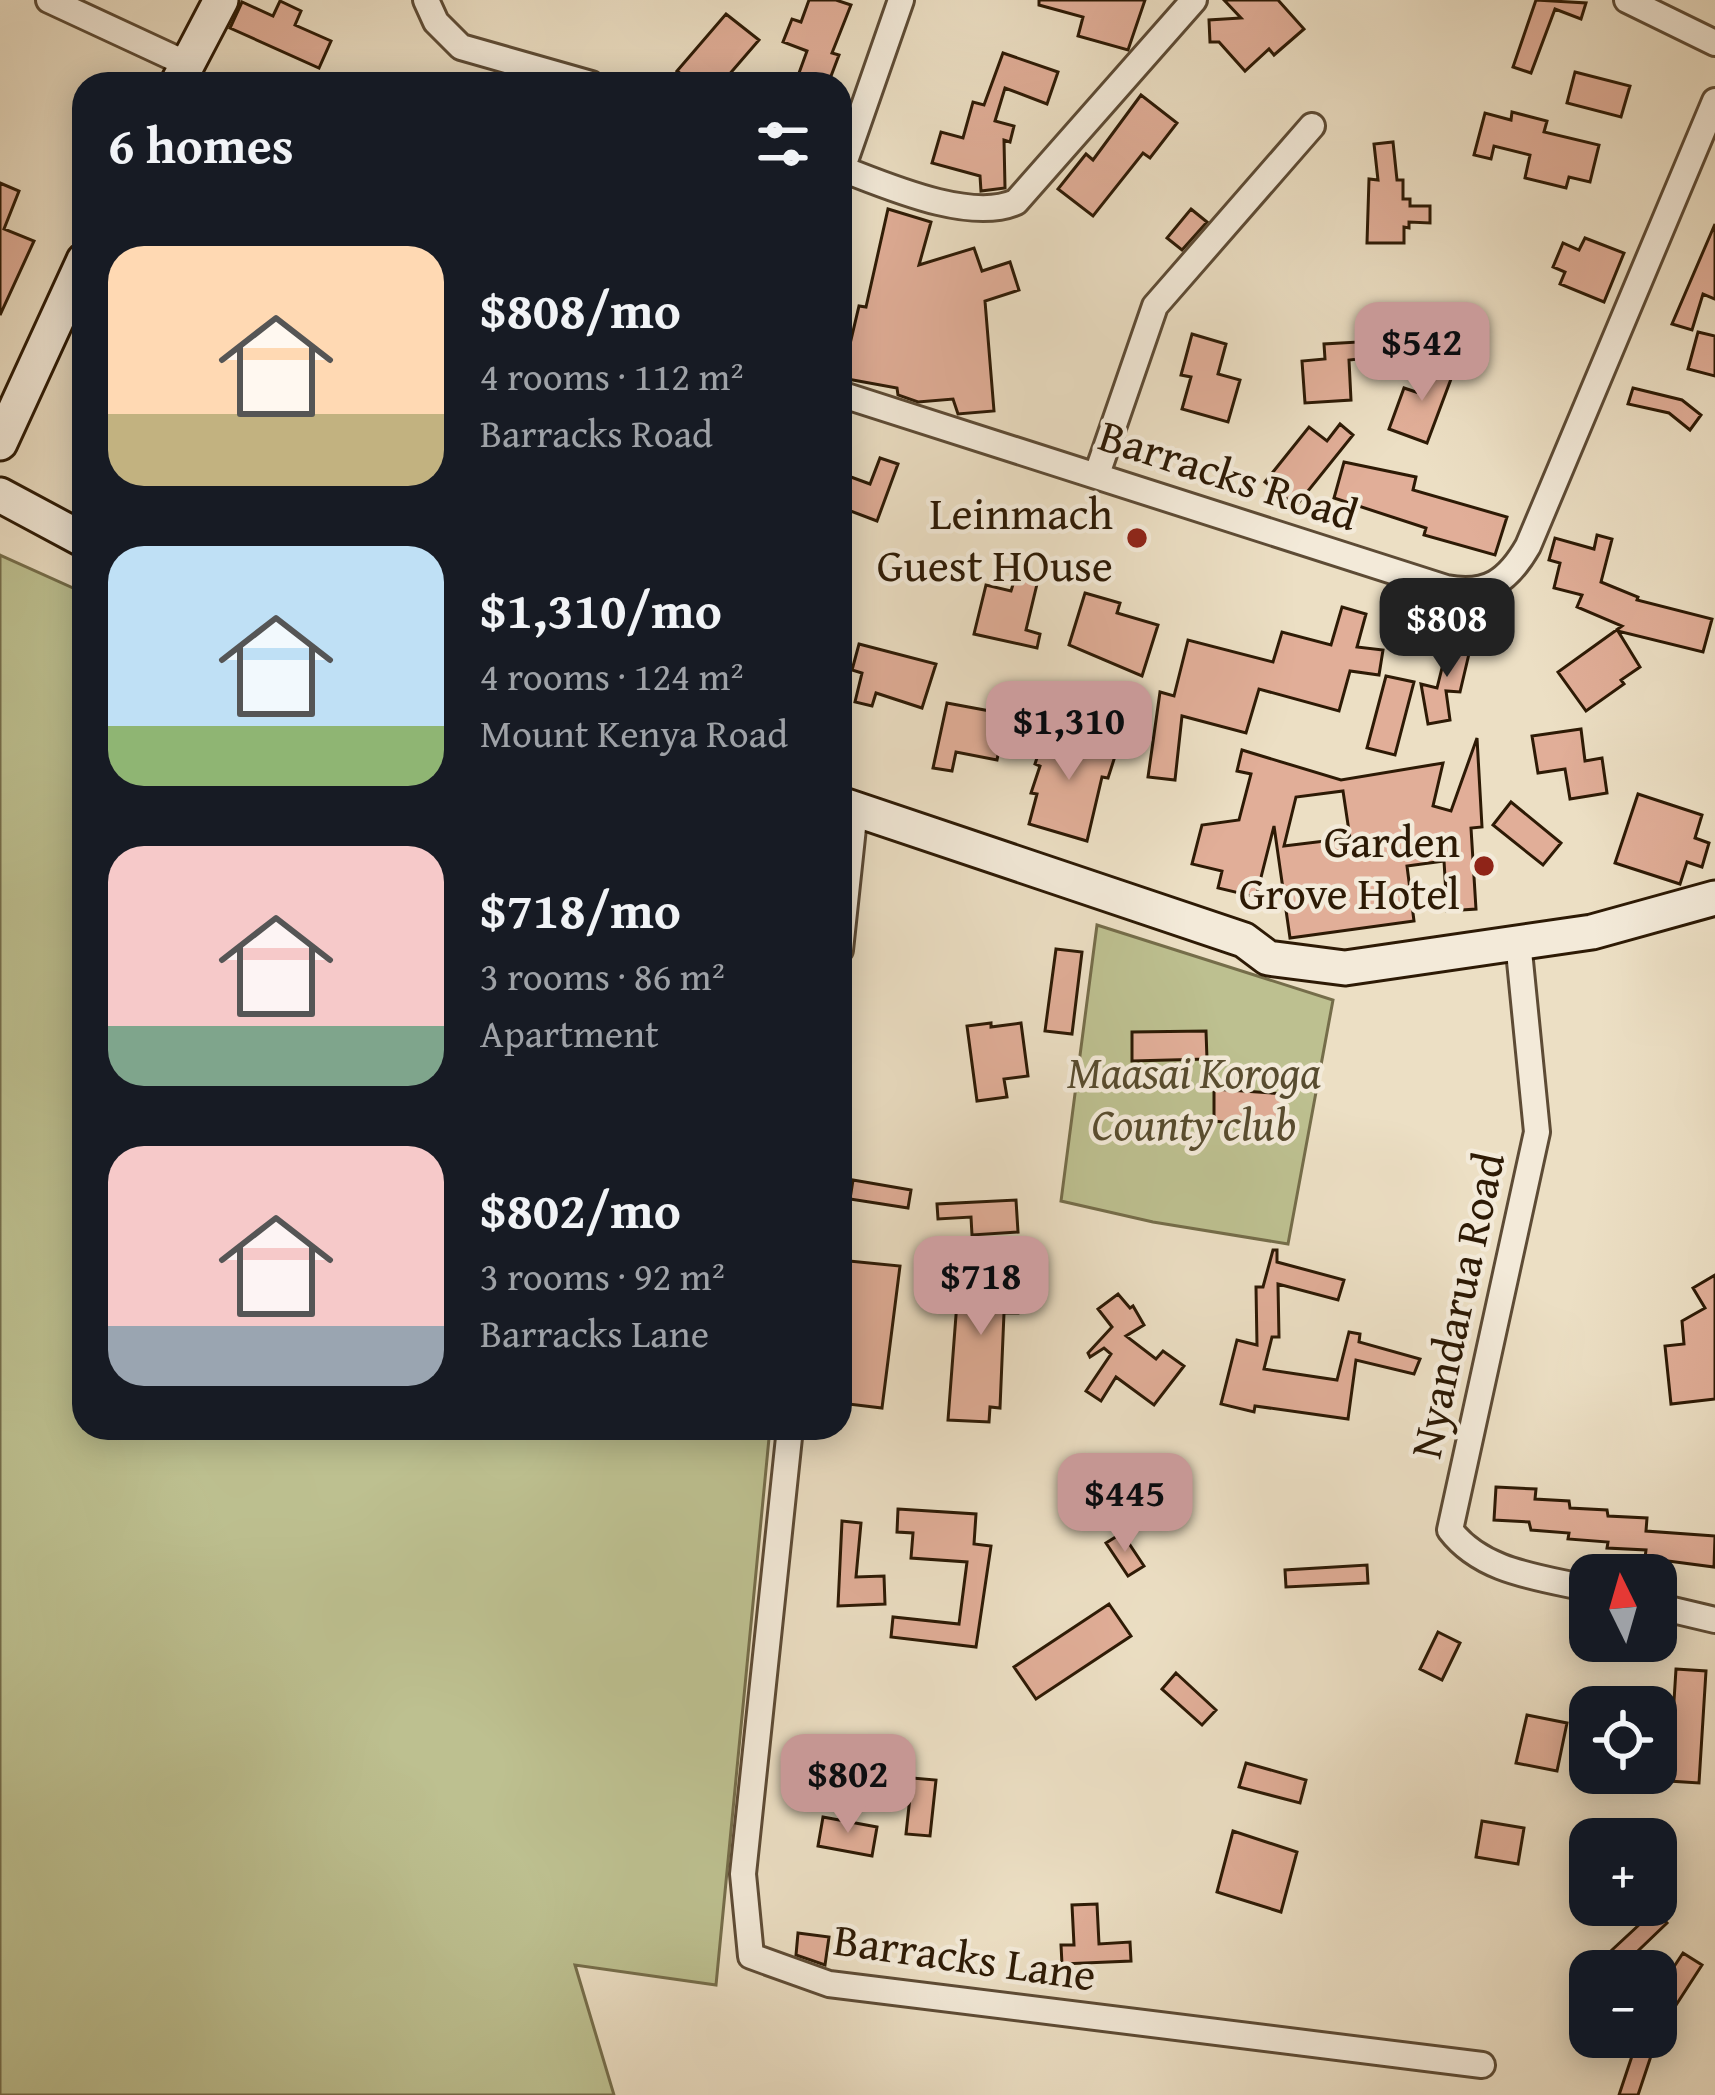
<!DOCTYPE html>
<meta charset="utf-8">
<style>
body{margin:0;font-family:"Gentium Book Plus",serif;background:#242831;color:#f1f3f6;height:100vh;display:flex;flex-direction:column;font-size:45px;white-space:nowrap}
*{box-sizing:border-box;margin:0}
p{font-size:39px;color:#9ea1a6}
.icon{flex:none;width:66px;height:66px;fill:none;stroke:currentColor;stroke-width:2;stroke-linecap:round;stroke-linejoin:round}
.map{position:relative;flex:1;overflow:hidden}
.sheet{position:absolute;left:72px;top:72px;width:780px;height:1368px;display:flex;flex-direction:column;background:#171b24;border-radius:36px;box-shadow:0 6px 30px #0003}
.sheet>*{flex:none}
.needle{width:78px;rotate:355deg}
.controls{position:absolute;left:1569px;top:1554px;display:grid;gap:24px}
.controls a{display:grid;place-items:center;width:108px;height:108px;border-radius:24px;background:#171b24;box-shadow:0 6px 30px #0003;font-size:60px}
.price{position:absolute;translate:-50% -102px;padding:0 27px;border-radius:24px;background:#c59692;color:#111;font-size:39px;line-height:78px;filter:drop-shadow(0 3px 6px #0008)}
.price::after{content:'';position:absolute;left:50%;top:72px;width:36px;height:27px;margin-left:-18px;background:inherit;clip-path:polygon(0 0,100% 0,50% 100%)}
.price.active{background:#222;color:#fff}
ul{padding:0;list-style:none}
li{display:flex;align-items:center;gap:36px;height:300px;padding:0 36px}
li span{display:grid;place-items:center;flex:none;width:336px;height:240px;border-radius:36px;color:#555}
li>.icon{margin-inline-start:auto}
span .icon{width:144px;height:144px;fill:#fffc;stroke-width:1}
li b{font-size:51px}
h2{display:flex;justify-content:space-between;align-items:center;height:144px;padding:0 36px;font-size:51px}
.map>svg:first-child{display:block}
.green{fill:#bdc090;stroke:#756d4a;stroke-width:3}
.building{fill:#e1ae98;stroke:#2d1a05;stroke-width:3;fill-rule:evenodd}
.lines{fill:none;stroke-linecap:round;stroke-linejoin:round}
.minor-casing{stroke:#5d4b35;stroke-width:30}
.secondary-casing{stroke:#2d1a05;stroke-width:39}
.minor{stroke:#f3ead9;stroke-width:24}
.secondary{stroke:#f3ead9;stroke-width:33}
.poi-dot{fill:#8f2418;stroke:#f3ead9;stroke-width:4.5}
.labels{text-anchor:middle;dominant-baseline:central;stroke-width:9;stroke-linejoin:round;paint-order:stroke}
.street-label{font-size:45px;fill:#2d1a05;stroke:#f3ead9}
.poi-label{font-size:45px;fill:#2d1a05;stroke:#f3ead9;text-anchor:end}
.park-label{font-size:45px;font-style:italic;fill:#584c2f;stroke:#f3ead9}
</style>
<div class="map">
<svg width="1715" height="2095" viewBox="0 0 1715 2095">
<rect width="100%" height="100%" fill="#ecdfc4"/>
<filter id="stains"><feTurbulence type="fractalNoise" baseFrequency=".00167" numOctaves="4"/><feColorMatrix values="0 0 0 0 .2 0 0 0 0 .09 0 0 0 0 .02 0 0 0 .5 -.17"/></filter>
<radialGradient id="worn" r=".72"><stop offset=".6" stop-color="#630" stop-opacity="0"/><stop offset="1" stop-color="#630" stop-opacity=".3"/></radialGradient>
<path class="green" d="M0,555L84,593V1428H770L716,1985L575,1965L614,2095H0Z
M1097,925L1333,1000L1288,1244L1153,1222L1061,1201Z"/>
<path class="building" d="M809,0H836L851,5L832,53L839,55L828,84L799,73L807,51L783,42L792,19L801,22Z
M1039,0H1145L1128,50L1078,36L1083,17L1039,5Z
M1224,0H1278L1304,29L1274,55L1269,49L1245,71L1219,42H1210L1209,20L1241,18Z
M1536,0L1586,3L1581,19L1555,9L1531,73L1513,67Z
M280,1L301,11L295,25L331,41L319,68L230,28L242,2L273,16Z
M726,14L759,40L721,84H694L677,71Z
M1003,53L1058,72L1047,104L1005,88L995,121L1014,126L1010,142L1004,140L1005,188L981,191L980,176L932,163L941,132L963,138L973,102L984,105Z
M1575,72L1630,86L1621,117L1567,103Z
M1141,95L1177,123L1150,158L1143,153L1093,216L1058,189L1086,154L1093,160Z
M1512,112L1547,121L1544,132L1599,145L1590,182L1569,177L1566,188L1525,178L1530,155L1494,146L1491,159L1474,155L1485,113L1511,120Z
M1393,142L1397,180H1403V199H1410V206H1430V223L1409,222V228L1404,227V243H1367L1369,179L1378,180L1374,144Z
M0,183L19,191L4,229L34,241L0,315Z
M888,209L931,222L919,265L974,248L982,271L1010,262L1019,290L985,301L994,411L958,414L953,399L918,402L898,395L897,388L842,378L859,306L866,307Z
M1191,209L1207,222L1182,250L1167,238Z
M1715,224V299L1703,294L1692,330L1672,324Z
M1585,238L1624,253L1604,302L1560,284L1565,272L1553,267L1563,243L1579,250Z
M1698,332L1715,336V376L1688,369Z
M1192,334L1226,344L1218,374L1240,380L1228,422L1182,409L1191,377L1181,375Z
M1358,342L1359,359L1349,360L1351,400L1305,403L1302,361L1325,359L1324,344Z
M1424,363L1454,371L1427,443L1389,429L1404,388L1416,392Z
M1633,388L1682,400L1701,415L1690,430L1669,413L1628,404Z
M1340,424L1353,435L1296,506L1265,482L1309,427L1327,441Z
M880,458L898,464L877,521L840,507V473L870,484Z
M1344,462L1416,477L1413,490L1507,517L1495,555L1424,535L1426,528L1334,498Z
M1597,535L1612,539L1601,582L1638,597L1637,600L1712,619L1703,652L1618,631L1640,667L1621,680L1624,684L1586,711L1558,672L1622,626L1577,607L1582,595L1554,588L1560,563L1549,560L1555,538L1594,549Z
M1016,575L1038,580L1026,630L1040,634L1037,648L974,634L986,585L1011,591Z
M1085,593L1120,603L1117,613L1158,625L1142,676L1069,645Z
M1342,607L1366,614L1357,647L1383,650L1379,675L1350,671L1339,711L1259,689L1246,733L1182,716L1175,780L1148,777L1160,692L1174,696L1188,640L1273,662L1282,632L1331,645Z
M1450,636L1472,641L1460,692L1446,691L1450,720L1428,724L1421,684L1437,688Z
M859,644L936,664L922,708L876,693L872,706L855,702L862,673L852,670Z
M1386,676L1414,682L1395,755L1367,748Z
M947,703L1006,714L997,760L956,752L952,771L933,768Z
M1047,727L1117,750L1108,778L1102,777L1087,841L1029,824L1037,794L1031,793L1040,766L1035,764Z
M1581,729L1585,761L1602,758L1607,793L1570,799L1565,769L1538,773L1532,736Z
M1477,738L1482,827L1471,828L1476,909L1447,911L1444,861L1407,866L1414,921L1290,938L1274,826L1256,897L1218,888L1222,871L1192,864L1202,825L1239,820L1251,774L1237,771L1242,750L1341,780L1443,763L1433,806L1451,811ZM1343,791L1350,838L1284,846L1296,797Z
M1638,794L1702,815L1695,838L1709,843L1702,867L1687,862L1680,884L1615,863Z
M1511,802L1561,843L1543,865L1493,825Z
M1056,949L1082,952L1072,1034L1045,1031Z
M991,1023V1027L1021,1023L1028,1076L1004,1079L1007,1097L977,1101L967,1026Z
M1206,1031L1207,1059L1132,1061V1032Z
M1214,1089L1285,1094L1283,1129L1214,1121Z
M853,1180L911,1190L908,1208L850,1199Z
M1016,1200L1018,1232L972,1235L971,1217L938,1219L937,1204Z
M1273,1250H1277V1262L1344,1280L1338,1300L1278,1284L1279,1337H1272L1264,1369L1337,1380L1349,1332L1360,1334L1359,1342L1420,1359L1414,1374L1356,1360L1348,1419L1255,1406L1254,1412L1221,1404L1237,1340L1257,1345L1256,1287H1263Z
M849,1261L900,1266L882,1408L840,1403V1341Z
M960,1263L1021,1267L1018,1313H1004L1000,1408L990,1407L989,1422L948,1420Z
M1715,1275V1399L1671,1404L1665,1346L1684,1344L1682,1321L1705,1308L1693,1288Z
M1118,1294L1130,1308L1133,1306L1144,1325L1126,1336L1156,1359L1163,1351L1184,1366L1154,1405L1116,1377L1101,1401L1086,1391L1111,1354L1104,1348L1090,1357L1088,1353L1112,1327L1098,1309Z
M1496,1487L1536,1489L1535,1499L1569,1501L1570,1508L1607,1510L1608,1516L1647,1518L1646,1531L1715,1536L1714,1567L1645,1558L1646,1550L1607,1548L1608,1542L1568,1539L1569,1533L1531,1530L1529,1522L1494,1520Z
M898,1509L976,1514L974,1544L991,1546L976,1647L891,1637L893,1617L959,1624L967,1562L911,1558L913,1533L897,1532Z
M842,1521L861,1523L856,1577L884,1576L885,1604L838,1606Z
M1122,1533L1144,1566L1128,1576L1106,1543Z
M1367,1565L1368,1583L1286,1587L1285,1570Z
M1109,1604L1131,1636L1036,1699L1014,1667Z
M1438,1632L1460,1643L1442,1680L1420,1669Z
M1676,1669L1706,1671L1699,1783L1669,1781Z
M1176,1673L1216,1710L1202,1725L1162,1689Z
M1527,1715L1567,1723L1557,1771L1516,1763Z
M1246,1763L1306,1780L1300,1803L1239,1787Z
M912,1778L936,1780L930,1836L906,1834Z
M823,1817L877,1827L872,1856L818,1846Z
M1482,1821L1524,1828L1518,1864L1476,1857Z
M1233,1831L1297,1852L1281,1912L1217,1892Z
M1097,1904L1099,1944L1130,1942L1131,1961L1062,1964L1061,1945H1074L1072,1905Z
M1655,1910L1667,1923L1617,1971H1606L1598,1963Z
M798,1933L829,1937L825,1965L796,1955Z
M1683,1953L1702,1965L1667,2019L1656,2012V1994Z
M1636,2044L1653,2050L1638,2095H1619Z"/>
<g class="lines">
<defs>
<path id="minor" d="M49,0L187,64
M426,0L436,22L461,47L591,84
M1627,0L1715,43
M840,168C885,185 970,223 1016,202L1194,0
M840,175L901,0
M840,394L1446,588C1487,596 1508,581 1528,546L1715,101
M1097,474L1155,306L1312,126
M1518,941L1537,1132L1450,1530C1483,1573 1540,1577 1590,1589
M840,950L855,809
M790,1428L743,1874L751,1956L829,1984L1482,2065
M1656,1606L1715,1620"/>
<path id="secondary" d="M177,84L221,0
M0,443L84,260
M0,495L84,540
M840,804L1244,940L1268,958L1345,968L1592,932L1715,898"/>
</defs>
<use href="#minor" class="minor-casing"/>
<use href="#secondary" class="secondary-casing"/>
<use href="#minor" class="minor"/>
<use href="#secondary" class="secondary"/>
</g>
<g class="poi-dot">
<circle cx="1137" cy="538" r="12"/>
<circle cx="1484" cy="866" r="12"/>
</g>
<g class="labels">
<g class="street-label">
<text transform="translate(1229 474) rotate(18)">Barracks Road</text>
<text transform="translate(1456 1305) rotate(-78)">Nyandarua Road</text>
<text transform="translate(965 1956) rotate(8)">Barracks Lane</text>
</g>
<g class="poi-label">
<text x="1113" y="512">Leinmach<tspan x="1113" dy="52">Guest HOuse</tspan></text>
<text x="1460" y="840">Garden<tspan x="1460" dy="52">Grove Hotel</tspan></text>
</g>
<g class="park-label">
<text x="1194" y="1071">Maasai Koroga<tspan x="1194" dy="52">County club</tspan></text>
</g>
</g>
<rect width="100%" height="100%" filter="url(#stains)"/>
<rect width="100%" height="100%" fill="url(#worn)"/>
</svg>
<div class="controls">
<a><svg class="needle" viewBox="-14 -14 28 28"><path d="M0-13l5 13h-10z" fill="#e53935"/><path d="M0 13l5-13h-10z" fill="#9ea1a6"/></svg></a>
<a><svg class="icon" aria-label="locate" viewBox="0 0 24 24"><circle cx="12" cy="12" r="6"/><path d="M12 2v4M12 18v4M2 12h4M18 12h4"/></svg></a>
<a>+</a>
<a>−</a>
</div>
<b class="price" style="left:1422px;top:404px">$542</b>
<b class="price active" style="left:1447px;top:680px">$808</b>
<b class="price" style="left:1069px;top:783px">$1,310</b>
<b class="price" style="left:981px;top:1338px">$718</b>
<b class="price" style="left:1125px;top:1555px">$445</b>
<b class="price" style="left:848px;top:1836px">$802</b>
<section class="sheet">
<h2>6 homes<svg class="icon" aria-label="filters" viewBox="0 0 24 24"><path d="M4 7h16M4 17h16"/><circle cx="9" cy="7" r="2"/><circle cx="15" cy="17" r="2"/></svg></h2>
<ul>
<li><span style="background:linear-gradient(#ffd9b3 70%,#c2b280 0)"><svg class="icon" aria-label="home" viewBox="0 0 24 24"><path d="M3 11l9-7 9 7M6 9v11h12V9"/></svg></span><div><b>$808/mo</b><p>4 rooms · 112 m²</p><p>Barracks Road</p></div></li>
<li><span style="background:linear-gradient(#bfe0f5 75%,#8fb573 0)"><svg class="icon" aria-label="home" viewBox="0 0 24 24"><path d="M3 11l9-7 9 7M6 9v11h12V9"/></svg></span><div><b>$1,310/mo</b><p>4 rooms · 124 m²</p><p>Mount Kenya Road</p></div></li>
<li><span style="background:linear-gradient(#f6c9c9 75%,#7fa58c 0)"><svg class="icon" aria-label="home" viewBox="0 0 24 24"><path d="M3 11l9-7 9 7M6 9v11h12V9"/></svg></span><div><b>$718/mo</b><p>3 rooms · 86 m²</p><p>Apartment</p></div></li>
<li><span style="background:linear-gradient(#f6c9c9 75%,#9aa5b1 0)"><svg class="icon" aria-label="home" viewBox="0 0 24 24"><path d="M3 11l9-7 9 7M6 9v11h12V9"/></svg></span><div><b>$802/mo</b><p>3 rooms · 92 m²</p><p>Barracks Lane</p></div></li>
</ul>
</section>
</div>
